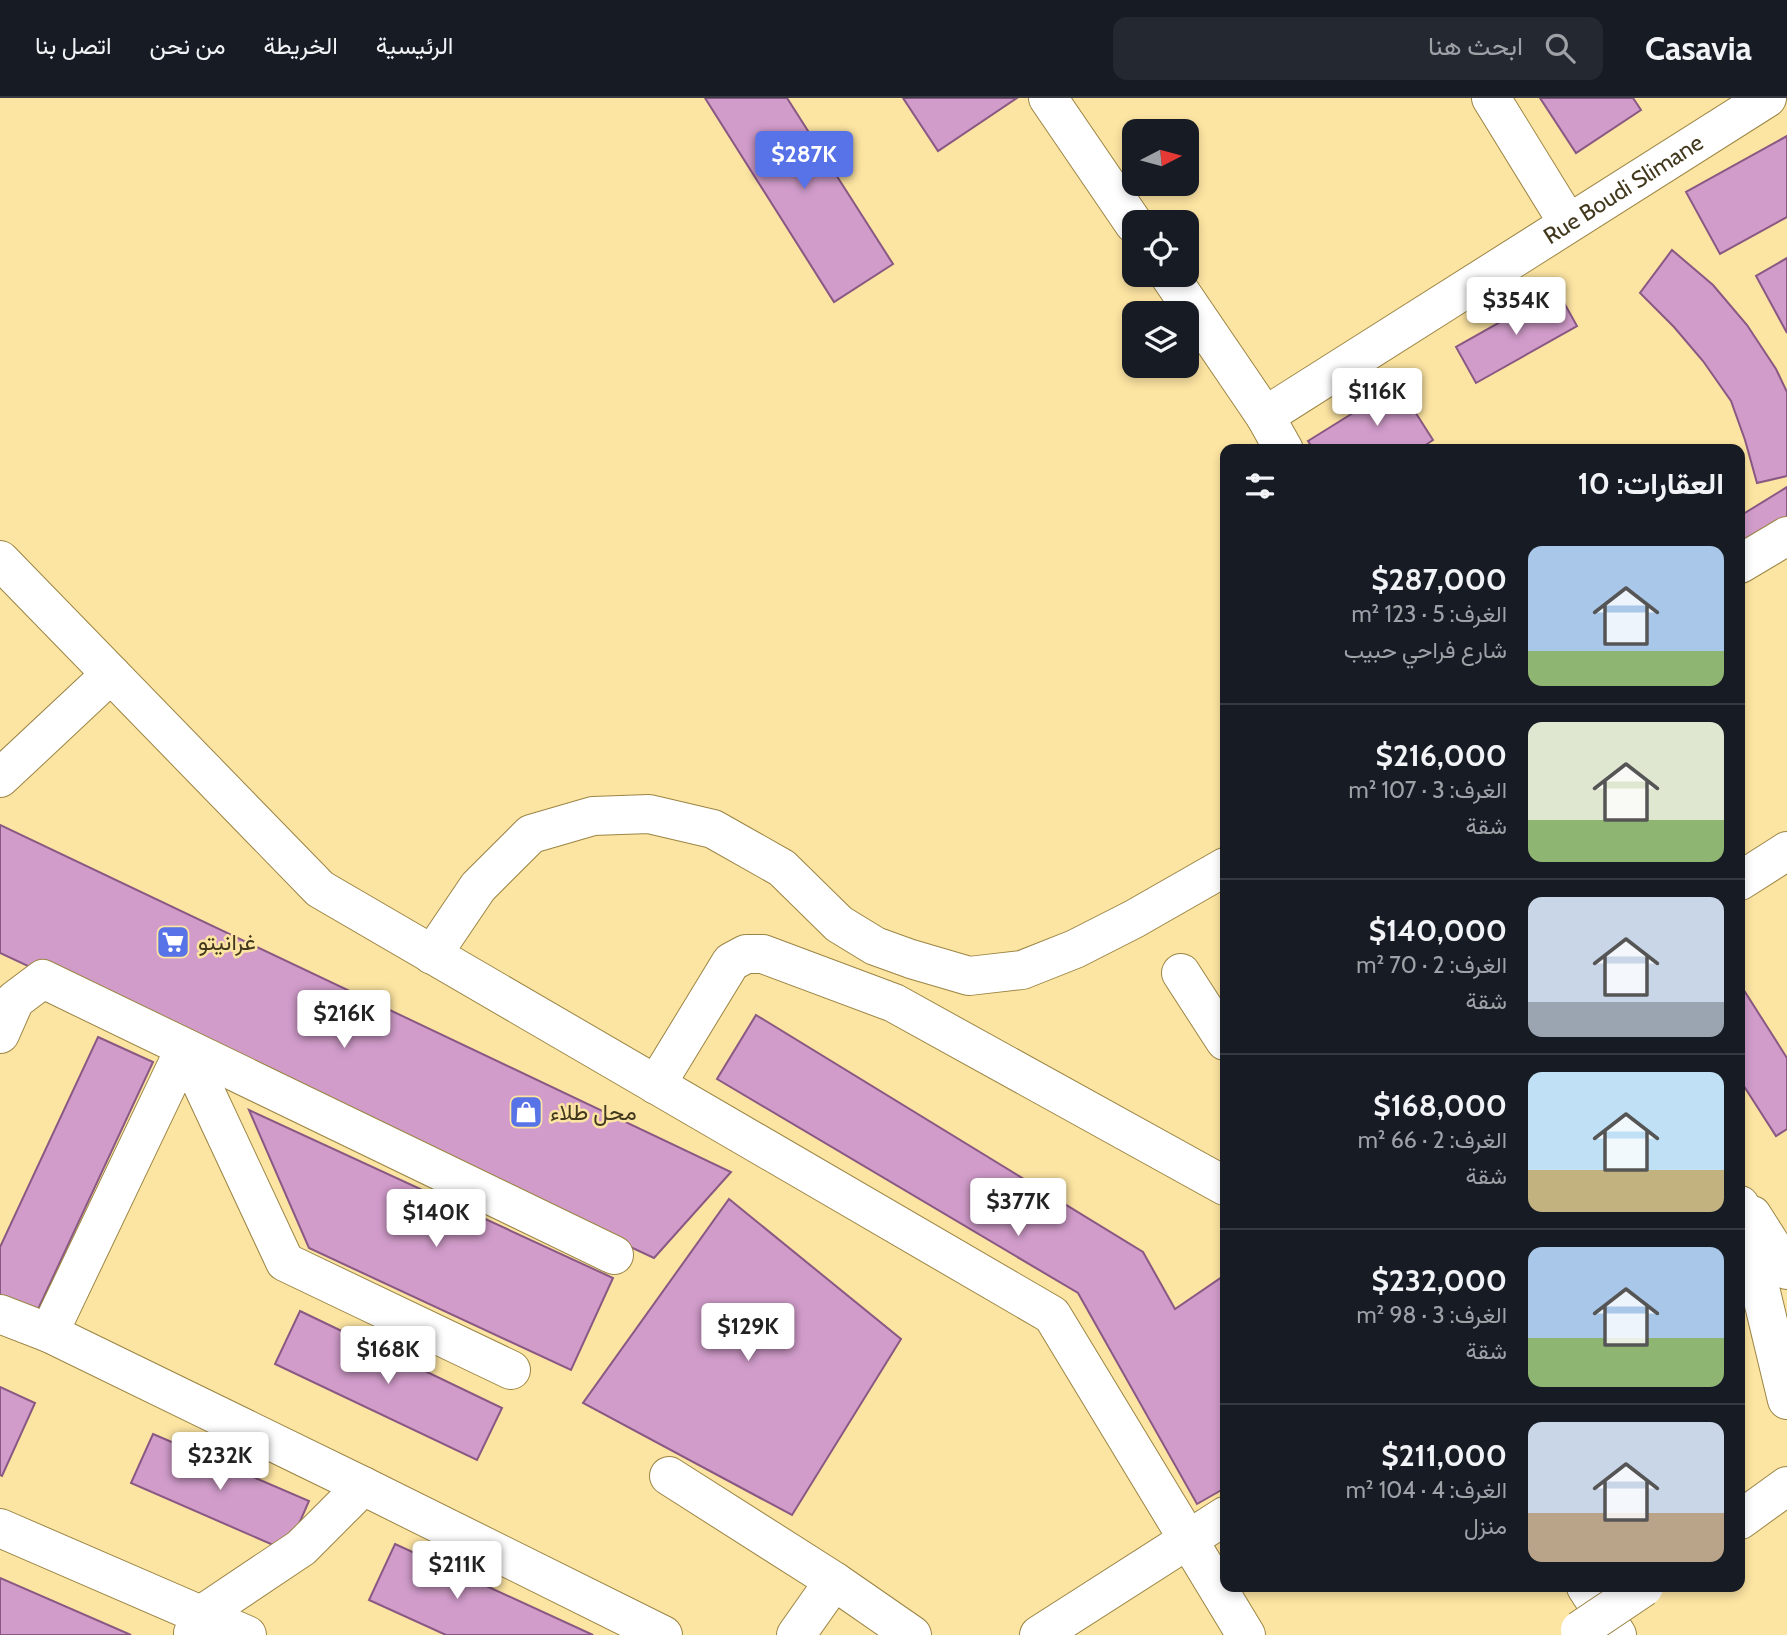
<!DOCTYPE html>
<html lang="ar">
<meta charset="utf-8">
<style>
body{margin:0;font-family:Cabin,Vazirmatn,sans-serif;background:#242831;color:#f1f3f6;direction:rtl;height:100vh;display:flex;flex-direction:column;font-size:26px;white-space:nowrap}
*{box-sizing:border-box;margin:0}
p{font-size:23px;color:#9ea1a6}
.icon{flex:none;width:38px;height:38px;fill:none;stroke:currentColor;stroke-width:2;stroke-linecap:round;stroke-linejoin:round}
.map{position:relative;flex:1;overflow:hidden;direction:ltr}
.details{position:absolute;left:1220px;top:346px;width:525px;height:1148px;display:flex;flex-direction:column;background:#171b24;border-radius:14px;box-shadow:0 4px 10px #0003;direction:rtl}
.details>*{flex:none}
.needle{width:46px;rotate:84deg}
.controls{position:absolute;left:1122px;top:21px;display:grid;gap:14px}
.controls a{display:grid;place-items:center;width:77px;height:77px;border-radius:14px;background:#171b24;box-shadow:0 4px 10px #0003;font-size:35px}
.price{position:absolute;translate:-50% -60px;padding:0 16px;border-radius:7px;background:#fff;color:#222;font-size:23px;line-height:46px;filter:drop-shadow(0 2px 4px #0008)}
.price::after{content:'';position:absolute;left:50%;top:42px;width:21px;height:16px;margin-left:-10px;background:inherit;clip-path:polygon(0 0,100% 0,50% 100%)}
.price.active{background:#5872e8;color:#fff}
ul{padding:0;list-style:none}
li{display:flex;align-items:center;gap:21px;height:175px;padding:0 21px}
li+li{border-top:2px solid #363941}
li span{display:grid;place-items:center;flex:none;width:196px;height:140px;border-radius:14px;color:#555}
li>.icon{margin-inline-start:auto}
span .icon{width:84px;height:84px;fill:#fffc;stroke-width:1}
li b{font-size:30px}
h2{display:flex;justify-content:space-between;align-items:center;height:84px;padding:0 21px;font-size:30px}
header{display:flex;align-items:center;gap:42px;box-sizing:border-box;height:98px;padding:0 35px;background:#171b24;border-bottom:2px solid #363941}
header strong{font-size:33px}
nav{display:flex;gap:38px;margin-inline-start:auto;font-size:24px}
.search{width:490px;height:63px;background:#242831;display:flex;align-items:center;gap:18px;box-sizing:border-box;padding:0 24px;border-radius:14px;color:#9ea1a6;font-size:26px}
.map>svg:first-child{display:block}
.building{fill:#d19cca;stroke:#895883;stroke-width:2}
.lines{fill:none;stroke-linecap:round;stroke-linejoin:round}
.minor-casing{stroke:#9b8545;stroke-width:40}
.minor{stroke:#fff;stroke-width:38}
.minor-bridge-casing{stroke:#9b8545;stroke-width:40;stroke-linecap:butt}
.minor-bridge{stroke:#fff;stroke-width:38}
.labels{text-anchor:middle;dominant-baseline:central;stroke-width:5;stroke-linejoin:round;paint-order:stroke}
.street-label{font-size:23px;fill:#42381e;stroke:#fce4a2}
.poi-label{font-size:23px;fill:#42381e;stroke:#fce4a2;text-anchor:start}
</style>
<header>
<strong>Casavia</strong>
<div class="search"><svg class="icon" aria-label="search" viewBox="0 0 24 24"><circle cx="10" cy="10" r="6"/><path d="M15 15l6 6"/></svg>ابحث هنا</div>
<nav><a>الرئيسية</a><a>الخريطة</a><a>من نحن</a><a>اتصل بنا</a></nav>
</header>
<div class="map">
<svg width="1787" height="1537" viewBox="0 0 1787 1537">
<rect width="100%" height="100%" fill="#fce4a2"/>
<path class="building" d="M705,0H787L893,166L834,204Z
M903,0H1017L938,53Z
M1540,0H1633L1641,12L1576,55Z
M1787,38V119L1720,156L1686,94Z
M1672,152L1713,187L1747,227L1776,271L1787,294V378L1757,385L1745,342L1731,303L1703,263L1674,229L1640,195Z
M1787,160V235L1756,178Z
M1557,192L1577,228L1476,285L1456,249Z
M1398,287L1433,342L1418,352H1314L1308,343Z
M1787,389V432L1740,461V418Z
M0,727L731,1074L654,1160L0,855Z
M1740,886L1787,960V1031L1776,1038L1740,982Z
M756,917L1143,1154L1175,1211L1225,1177V1390L1197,1406L1078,1195L717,981Z
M98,939L153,964L33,1222L0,1206V1149Z
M249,1012L613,1180L571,1272L309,1150Z
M729,1101L901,1241L792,1417L583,1305Z
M300,1213L502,1310L477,1362L275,1266Z
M0,1289L35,1305L2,1378L0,1377Z
M153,1336L309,1403L287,1453L131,1385Z
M395,1446L593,1537H446L369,1502Z
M0,1480L131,1537H0Z"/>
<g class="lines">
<defs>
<g id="minor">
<path d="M1048,0L1134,126"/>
<path d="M1491,0L1568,125"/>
<path d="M1169,177L1265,318L1284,352"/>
<path id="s1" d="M1265,318L1767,0"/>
<path d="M0,462L320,791L1052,1217L1246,1537"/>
<path d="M1740,466L1787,438"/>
<path d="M0,680L111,576"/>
<path d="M1740,783L1787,753"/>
<path d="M432,857L478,789L531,736L593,718L649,716L713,731L782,770L839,826L875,848L911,861L969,878L1022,872L1075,851L1134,821L1225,769"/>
<path d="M1181,875L1225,943"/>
<path d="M0,936L15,902L43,881L614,1157"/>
<path d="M656,987L731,864L746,856H763L894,905L1225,1088"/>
<path d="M1740,1107L1787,1302"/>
<path d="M1752,1117L1787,1172"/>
<path d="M0,1216L49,1235L363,1388L663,1537"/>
<path d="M49,1235L185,950L285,1164L511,1272"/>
<path d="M669,1378L834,1483L912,1537"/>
<path d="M1740,1422L1787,1388"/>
<path d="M0,1430L247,1537"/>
<path d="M1586,1489L1617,1537"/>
<path d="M193,1535L201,1517L301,1450L363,1388"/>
<path d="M796,1537L834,1483"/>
<path d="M1039,1537L1225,1418"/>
</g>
</defs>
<use href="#minor" class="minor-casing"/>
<use href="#minor" class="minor"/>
<defs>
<path id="minor-bridge" d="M1580,1532L1644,1489"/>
</defs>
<use href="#minor-bridge" class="minor-bridge-casing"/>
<use href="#minor-bridge" class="minor-bridge"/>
</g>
<defs>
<symbol id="supermarket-square" viewBox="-11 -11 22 22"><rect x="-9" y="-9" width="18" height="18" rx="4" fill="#5872e8" stroke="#fce4a2"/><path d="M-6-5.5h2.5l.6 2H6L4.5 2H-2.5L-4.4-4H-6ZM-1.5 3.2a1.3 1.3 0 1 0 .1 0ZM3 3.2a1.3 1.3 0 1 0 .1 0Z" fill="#fff"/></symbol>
<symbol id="shop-square" viewBox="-11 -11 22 22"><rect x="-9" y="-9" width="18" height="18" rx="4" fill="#5872e8" stroke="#fce4a2"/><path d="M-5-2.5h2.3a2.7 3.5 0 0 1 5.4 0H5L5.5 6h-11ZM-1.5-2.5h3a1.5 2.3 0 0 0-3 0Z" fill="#fff"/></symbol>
</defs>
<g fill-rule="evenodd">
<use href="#supermarket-square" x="154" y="825" width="38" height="38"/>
<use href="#shop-square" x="507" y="995" width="38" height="38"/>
</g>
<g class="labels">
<g class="street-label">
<text stroke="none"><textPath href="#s1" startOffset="424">Rue Boudi Slimane</textPath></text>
</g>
<g class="poi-label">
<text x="198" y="844">غرانيتو</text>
<text x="550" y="1014">محل طلاء</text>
</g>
</g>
</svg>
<div class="controls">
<a><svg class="needle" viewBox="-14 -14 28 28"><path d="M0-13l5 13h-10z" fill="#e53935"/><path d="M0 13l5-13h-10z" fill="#9ea1a6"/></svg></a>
<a><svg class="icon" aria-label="locate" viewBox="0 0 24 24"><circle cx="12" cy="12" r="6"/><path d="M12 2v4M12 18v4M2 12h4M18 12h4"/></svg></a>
<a><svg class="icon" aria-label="layers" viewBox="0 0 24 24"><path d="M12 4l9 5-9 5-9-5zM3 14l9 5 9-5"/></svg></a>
</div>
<b class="price active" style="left:804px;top:93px">$287K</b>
<b class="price" style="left:1516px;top:239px">$354K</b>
<b class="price" style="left:1377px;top:330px">$116K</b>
<b class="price" style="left:344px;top:952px">$216K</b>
<b class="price" style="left:1018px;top:1140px">$377K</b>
<b class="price" style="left:436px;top:1151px">$140K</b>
<b class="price" style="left:748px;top:1265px">$129K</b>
<b class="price" style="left:388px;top:1288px">$168K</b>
<b class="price" style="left:220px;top:1394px">$232K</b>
<b class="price" style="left:457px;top:1503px">$211K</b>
<section class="details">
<h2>العقارات: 10<svg class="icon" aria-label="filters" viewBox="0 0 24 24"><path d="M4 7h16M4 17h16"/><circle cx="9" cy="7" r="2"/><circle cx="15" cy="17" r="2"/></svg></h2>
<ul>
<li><span style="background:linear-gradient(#a9c7e8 75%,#8fb573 0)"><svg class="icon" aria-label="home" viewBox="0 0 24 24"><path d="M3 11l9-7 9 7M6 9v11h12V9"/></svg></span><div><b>$287,000</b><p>الغرف: 5 · 123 m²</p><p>شارع فراحي حبيب</p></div></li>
<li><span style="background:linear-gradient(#dfe7d0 70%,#8fb573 0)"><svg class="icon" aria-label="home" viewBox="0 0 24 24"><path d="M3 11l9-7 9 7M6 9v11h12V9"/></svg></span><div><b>$216,000</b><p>الغرف: 3 · 107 m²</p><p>شقة</p></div></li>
<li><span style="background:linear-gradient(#c9d6e8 75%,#9aa5b1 0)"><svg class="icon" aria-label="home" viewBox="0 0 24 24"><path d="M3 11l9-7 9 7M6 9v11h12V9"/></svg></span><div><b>$140,000</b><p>الغرف: 2 · 70 m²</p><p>شقة</p></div></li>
<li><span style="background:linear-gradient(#bfe0f5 70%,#c2b280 0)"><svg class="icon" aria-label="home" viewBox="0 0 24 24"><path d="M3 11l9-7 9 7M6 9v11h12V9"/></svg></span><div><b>$168,000</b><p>الغرف: 2 · 66 m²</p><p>شقة</p></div></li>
<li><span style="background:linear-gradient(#a9c7e8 65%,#8fb573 0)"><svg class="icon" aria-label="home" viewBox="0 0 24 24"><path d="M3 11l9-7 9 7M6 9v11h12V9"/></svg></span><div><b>$232,000</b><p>الغرف: 3 · 98 m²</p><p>شقة</p></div></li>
<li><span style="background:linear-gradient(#c9d6e8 65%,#b9a48a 0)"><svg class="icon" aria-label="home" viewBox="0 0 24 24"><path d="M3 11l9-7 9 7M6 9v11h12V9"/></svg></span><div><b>$211,000</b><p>الغرف: 4 · 104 m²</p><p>منزل</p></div></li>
</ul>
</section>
</div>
